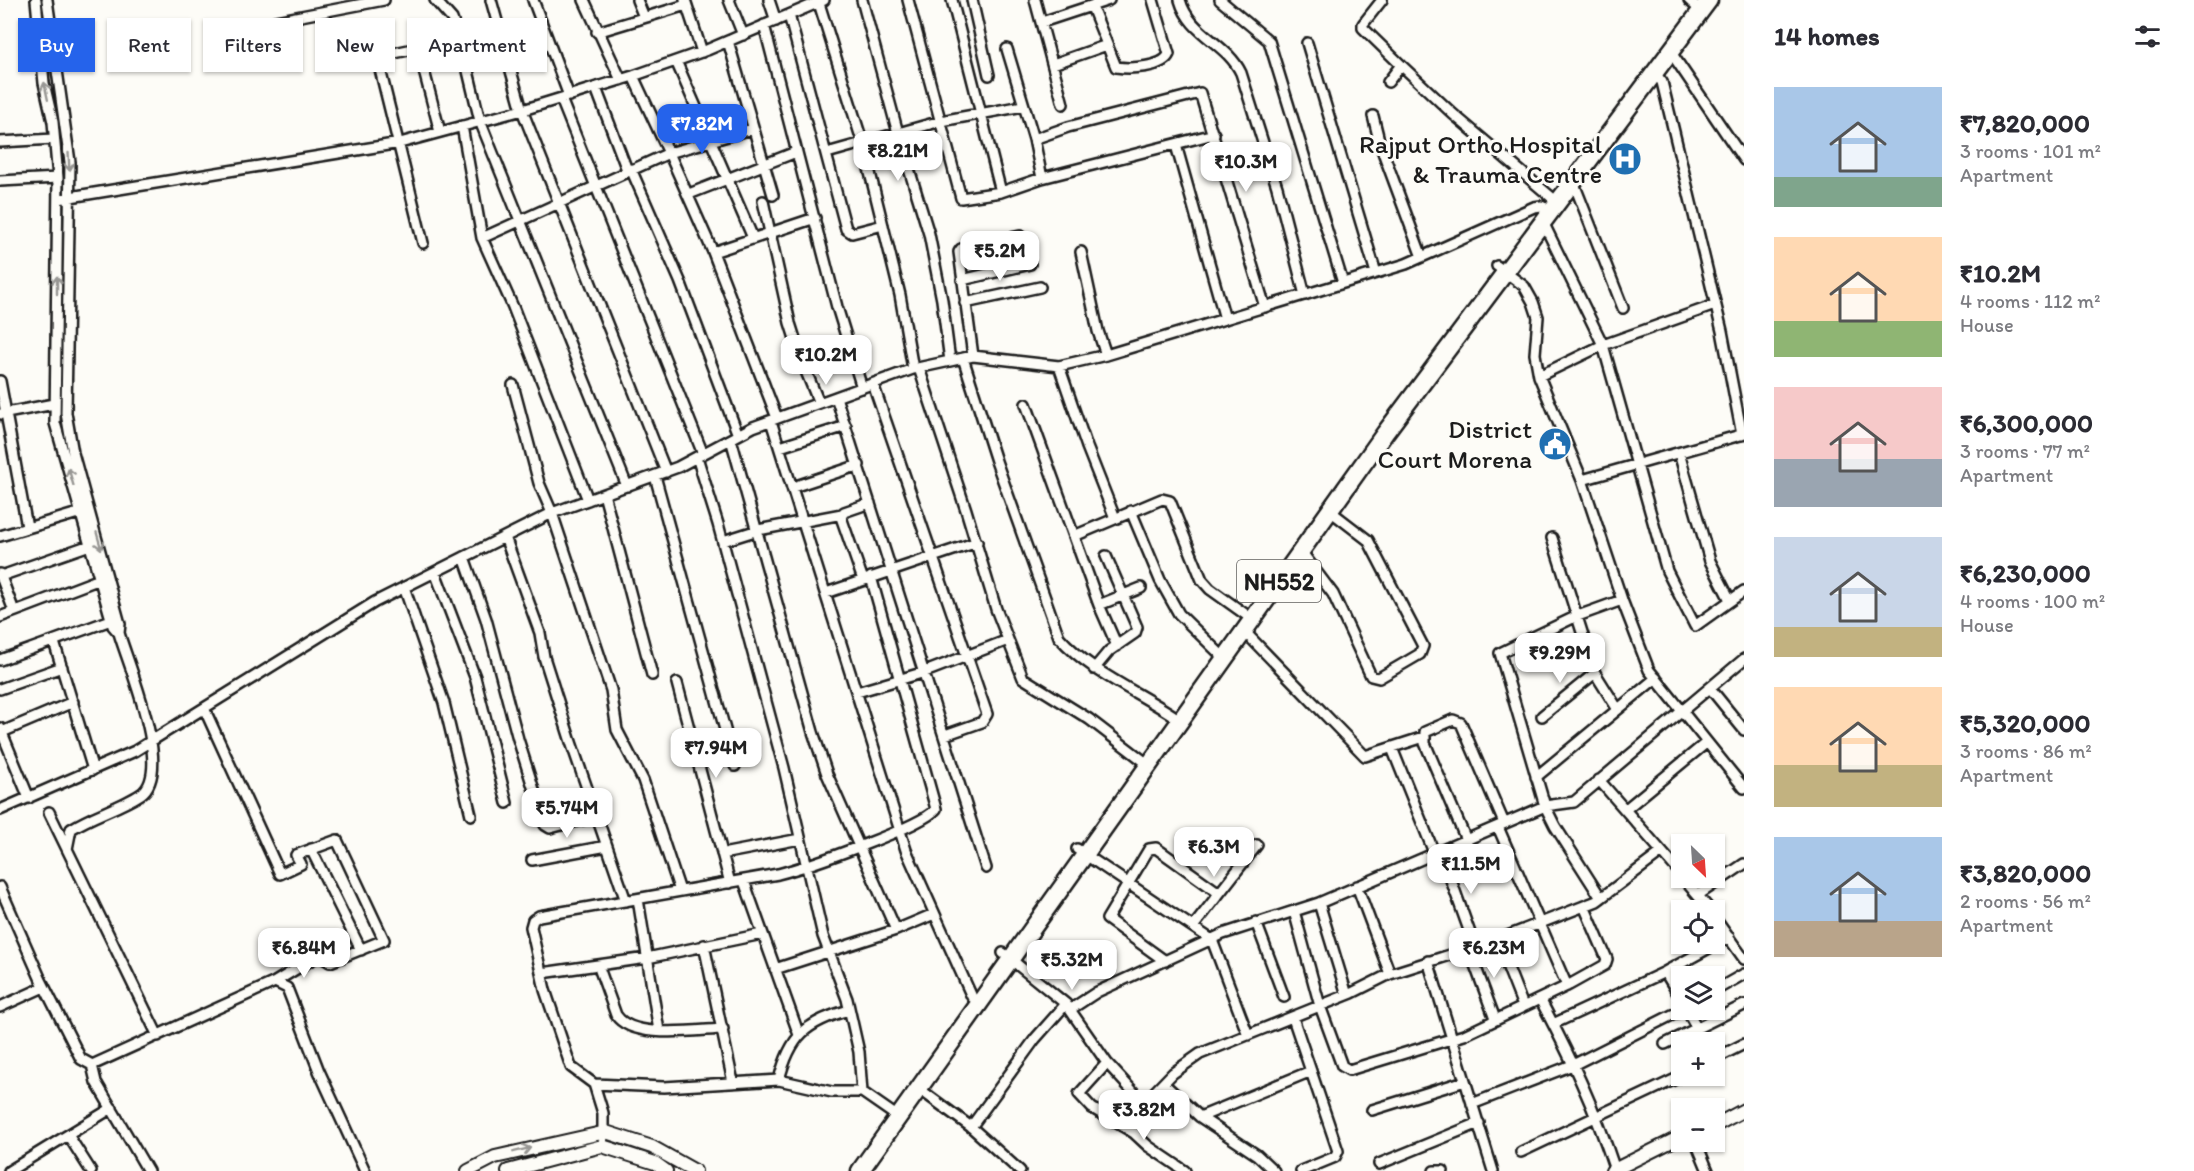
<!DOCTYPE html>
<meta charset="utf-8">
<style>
body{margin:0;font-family:Itim,sans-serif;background:#f7f7f7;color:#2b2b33;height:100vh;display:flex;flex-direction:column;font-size:22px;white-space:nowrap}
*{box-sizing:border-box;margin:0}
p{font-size:20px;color:#7c7c81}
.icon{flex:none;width:33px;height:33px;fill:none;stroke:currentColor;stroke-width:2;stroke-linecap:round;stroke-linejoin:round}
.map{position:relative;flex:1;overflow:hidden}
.details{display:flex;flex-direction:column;background:#fff;width:450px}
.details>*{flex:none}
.top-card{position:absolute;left:18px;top:18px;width:570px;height:54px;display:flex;gap:12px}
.needle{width:39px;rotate:155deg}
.controls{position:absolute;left:1671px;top:834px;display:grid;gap:12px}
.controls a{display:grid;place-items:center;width:54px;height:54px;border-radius:0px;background:#fff;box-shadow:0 2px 4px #0004;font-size:30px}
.price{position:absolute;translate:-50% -51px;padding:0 14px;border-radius:12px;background:#fff;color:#222;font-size:20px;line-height:39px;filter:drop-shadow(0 2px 3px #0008)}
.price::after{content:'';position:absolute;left:50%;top:36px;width:18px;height:14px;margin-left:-9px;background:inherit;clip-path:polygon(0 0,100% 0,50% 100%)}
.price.selected{background:#2563eb;color:#fff}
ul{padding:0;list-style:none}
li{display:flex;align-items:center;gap:18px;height:150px;padding:0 30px}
li span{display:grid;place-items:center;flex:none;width:168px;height:120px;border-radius:0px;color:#555}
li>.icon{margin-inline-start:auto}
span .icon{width:72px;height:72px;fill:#fffc;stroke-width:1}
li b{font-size:26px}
h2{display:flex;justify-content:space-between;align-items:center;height:72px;padding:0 30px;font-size:26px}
.chip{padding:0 21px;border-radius:0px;background:#fff;box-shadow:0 2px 4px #0004;font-size:21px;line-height:54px}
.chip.selected{background:#2563eb;color:#fff}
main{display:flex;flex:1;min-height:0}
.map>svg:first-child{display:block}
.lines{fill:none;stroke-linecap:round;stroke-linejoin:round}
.minor-casing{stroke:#1c1c1c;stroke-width:14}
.tertiary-casing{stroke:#1c1c1c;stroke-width:16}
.trunk-casing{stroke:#1c1c1c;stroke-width:21}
.minor{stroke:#fdfcf7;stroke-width:9}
.tertiary{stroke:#fdfcf7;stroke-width:12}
.trunk{stroke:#fdfcf7;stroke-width:16}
.oneway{stroke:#989794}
.labels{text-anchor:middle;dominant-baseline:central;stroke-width:6;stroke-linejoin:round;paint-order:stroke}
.shield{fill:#fdfcf7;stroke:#605f5e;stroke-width:1.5}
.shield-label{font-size:24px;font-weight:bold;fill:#1c1c1c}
.poi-label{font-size:26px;fill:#1c1c1c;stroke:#fdfcf7;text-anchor:end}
</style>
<main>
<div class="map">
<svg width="1744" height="1171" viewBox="0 0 1744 1171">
<rect width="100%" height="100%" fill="#fdfcf7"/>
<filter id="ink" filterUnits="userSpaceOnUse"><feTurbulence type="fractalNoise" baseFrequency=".0167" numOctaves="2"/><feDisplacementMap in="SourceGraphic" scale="12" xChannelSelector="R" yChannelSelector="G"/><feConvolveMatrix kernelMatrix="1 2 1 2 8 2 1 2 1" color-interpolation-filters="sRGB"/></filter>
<g filter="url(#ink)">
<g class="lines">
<defs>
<path id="minor" d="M36,0L44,83L53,122L58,178L55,423L113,626L119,633C128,664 174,771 141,794C120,808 93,815 71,829L67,849
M47,0L70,162L66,413L73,453L120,624L119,633
M435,0L452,19L463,50L480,121L627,486
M491,0L522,110L666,472
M533,0L569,96
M584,0L621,80
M637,0L644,17
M685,0L702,52
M729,0L743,35
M769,0L776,21
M818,0L863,144L900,295L913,369
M862,0L898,133L929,234L942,300L950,361
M908,0L961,198L1001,192L1042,178L1214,134
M952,0L1001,192
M972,0L989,75
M1035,0L1063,104
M1180,0C1190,35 1226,42 1241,73L1277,187L1305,295
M1220,0L1269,41L1343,283
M1382,0L1363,24V28L1401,65L1388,82
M1689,0L1701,11
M1092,7L1116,67C1130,69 1163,68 1169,54L1153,0
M789,15L846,229L852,233L883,225
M275,21L384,0
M1042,22L1109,0
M764,25L837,307L862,388
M597,32L686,5
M728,41L773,195
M1307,43L1376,273
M418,48L499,26
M1007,49L1034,139L1042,178
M1670,51L1744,160
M377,57L423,243
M361,60L418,48L440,132
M676,61L753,238
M1053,64L1107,45
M1401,65L1453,114L1557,202
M1654,72L1662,82L1722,331L1742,435
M596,88L627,170
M561,99L703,454
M1373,116L1380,144L1422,257
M462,126L482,238L513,307L588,500
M752,129L669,153L713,252L777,418
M1034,139L1068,127L1200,93L1265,307
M0,142L54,139
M1176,145L1225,319
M827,153L941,121L1023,106
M631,169L680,281L738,435
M0,181L58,178
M1573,181L1623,308
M689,194L796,152
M58,199L400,143L526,109L633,76L707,50L824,0
M763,201L790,323L803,364L819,403
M1543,222L1603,345L1667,571L1695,626L1744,591
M482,238L669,153L633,76
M713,252L815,218
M1081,252L1098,331L1106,355
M1497,266L1524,286L1533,302L1538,317L1535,354L1539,376L1582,480L1622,600L1649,670L1744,788
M962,280L1030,264
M965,303L1040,287
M973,356L959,252L961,249L1020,236
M963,358L996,461L1059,637C1092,674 1140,692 1180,720
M1059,366L1087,447L1115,518
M919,368L966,510L996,609L1023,678L1089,719L1149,765
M1539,376L1603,345L1715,305
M0,381L27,527
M873,384L987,714L982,722L945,735
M513,385L539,483L552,513L611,690L617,730L643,780L680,891
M836,397L986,868
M1026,404L1099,605
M1,414L54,404
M771,421L906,850L972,997L978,1002
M731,439L813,732L827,774L896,930
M780,447L846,426
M1679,453L1710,561L1730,600
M697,457L718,524L784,768L823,936L847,999L859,1052L862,1092L898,1117
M655,476L735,766
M1582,480L1744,434
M793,487L859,465
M604,494L652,675
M1131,511L1160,580L1179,614L1218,652
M0,536L85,511
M1074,536L1162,499L1170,501L1202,580L1210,589L1245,614
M505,537L540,633L544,657L571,742L626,901
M1552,538L1595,673L1617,708
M723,541L758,530L842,514
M1300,550L1333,594L1371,676L1379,678L1420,654L1423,646L1368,540L1329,510
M464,557L486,619L518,739L545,825L550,828L597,816
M435,572L475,677L507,803
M0,574L14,611
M1,576L90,545
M863,580L841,517L844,512L870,503
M404,587L444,703L471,815
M826,593L977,542
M0,617L100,579
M1244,631L1365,756L1424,737
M54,642L93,770
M1117,646L1099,605L1141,588
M0,660L111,620
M1094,669L1109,651L1135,633L1137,627L1106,556
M677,683L730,883
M1710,688L1744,730
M0,689L62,667
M857,692L925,672L1008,640
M204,708L280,874L301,864L296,855L337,840L384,940L330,962L319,955L275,982
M1542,716L1595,673
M0,728L29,798
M2,732L73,702
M1392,748L1435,855
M1536,777L1656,678
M1599,780L1682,875
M1626,809L1706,743
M0,810L135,751L375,602L552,513L678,467L753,427L913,369L973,356L1059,366L1106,355L1406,264L1534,207L1541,206L1551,210
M49,812L158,1036
M1498,827L1567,986
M1467,842L1425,743V732L1453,720L1461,723L1504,823
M311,849L361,950
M1077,849L1212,940L1248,1035
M1441,852L1475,947
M722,854L800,839
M532,860L607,846
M1683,878L1710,910
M744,881L799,1035
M1357,886L1390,974
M0,887L41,980L81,1059L92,1065
M1698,895L1744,864
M1601,898L1555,826L1545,806L1500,653L1575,617L1622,600
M638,899L659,1031
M1319,903L1347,995
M1294,911L1320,1006L1342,1066L1349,1070L1464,1035L1569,985L1605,965L1607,959L1584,906
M1714,917L1744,959
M1256,922L1284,997
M1193,927L1257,845
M1497,940L1523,1006
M704,945L733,1082
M1469,949L1495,1019
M1003,953L1066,1004L1107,1063
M1165,961L1107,919L1149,849L1156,848L1219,893
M1428,961L1493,1171
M598,965L616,1015C632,1040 696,1030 723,1029
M775,969L896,930L934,914
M1665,972L1682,1000
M542,973L647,958L762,934
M1714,991L1744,974
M1540,999C1571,1058 1594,1106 1615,1170
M0,1007L44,987
M1071,1009L1097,992L1223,934L1319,903L1545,806L1574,802L1744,659
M849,1010C806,1022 790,1036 779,1080L832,1092H862
M1687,1010L1697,1028
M1293,1018L1338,1151L1335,1157L1301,1171
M1553,1024L1665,972L1729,937
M1665,1044L1744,1005
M1714,1059L1744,1044
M1107,1063L1149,1109L1134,1133L1092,1108L1079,1094Z
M594,1084L571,1067L545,990L531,927L533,920L539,916L778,874C805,867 922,827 936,809L871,577
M1164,1084L1200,1117L1257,1155L1274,1171
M918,1088L971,1127L1020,1171
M1144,1103L1173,1073L1200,1054L1352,993L1390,974L1497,940L1597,901L1662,852
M1472,1104L1575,1064L1682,1010
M1372,1110L1465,1081
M1200,1117L1311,1071
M971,1127L1035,1039L1066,1004
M1134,1133L1148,1146L1185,1171
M68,1135L91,1171
M603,1138V1113L594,1084L664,1087L779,1080
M1696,1142L1708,1171
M1521,1152L1682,1076
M1379,1164L1479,1123
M9,1171L112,1108
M148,1171L96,1082L92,1065L275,982L287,988L319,1071L365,1171
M1434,1171H1443"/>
<path id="tertiary" d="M1714,1126L1744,1110
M468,1171L495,1157L606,1132L652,1147L695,1171
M508,1171L602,1146L655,1163L666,1171
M1612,1171L1682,1136"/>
<path id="trunk" d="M860,1171L1385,433L1709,0"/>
</defs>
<use href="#minor" class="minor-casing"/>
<use href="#tertiary" class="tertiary-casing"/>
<use href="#trunk" class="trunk-casing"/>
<use href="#minor" class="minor"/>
<use href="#tertiary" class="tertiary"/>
<use href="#trunk" class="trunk"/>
</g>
<defs><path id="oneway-shaft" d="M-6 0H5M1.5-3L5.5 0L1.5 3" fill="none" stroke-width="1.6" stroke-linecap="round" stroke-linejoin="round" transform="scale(1.5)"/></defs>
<g class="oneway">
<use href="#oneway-shaft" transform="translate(46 91) rotate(-102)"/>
<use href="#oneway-shaft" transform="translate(69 162) rotate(87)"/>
<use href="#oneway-shaft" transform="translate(57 285) rotate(-90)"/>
<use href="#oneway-shaft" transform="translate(71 477) rotate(-106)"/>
<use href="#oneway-shaft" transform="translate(99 541) rotate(74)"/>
<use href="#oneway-shaft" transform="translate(522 1150) rotate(-14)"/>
</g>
</g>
<defs>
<symbol id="hospital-disc" viewBox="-11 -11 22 22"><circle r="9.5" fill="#1f6fb2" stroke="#fdfcf7"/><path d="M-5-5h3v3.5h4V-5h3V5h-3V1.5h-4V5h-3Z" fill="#fff"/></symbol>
<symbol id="civic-disc" viewBox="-11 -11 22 22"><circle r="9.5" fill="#1f6fb2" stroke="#fdfcf7"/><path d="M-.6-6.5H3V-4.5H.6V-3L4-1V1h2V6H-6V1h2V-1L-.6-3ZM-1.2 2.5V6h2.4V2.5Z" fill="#fff"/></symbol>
</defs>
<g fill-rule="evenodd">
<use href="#hospital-disc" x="1606" y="140" width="38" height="38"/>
<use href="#civic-disc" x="1536" y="425" width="38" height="38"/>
</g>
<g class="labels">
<rect class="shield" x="1237" y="560" width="84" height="42" rx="4.5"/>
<g class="shield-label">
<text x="1279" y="581">NH552</text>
</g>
<g class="poi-label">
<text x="1602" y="144">Rajput Ortho Hospital<tspan x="1602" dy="30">&amp; Trauma Centre</tspan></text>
<text x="1532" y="429">District<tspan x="1532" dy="30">Court Morena</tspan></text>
</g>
</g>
</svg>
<div class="controls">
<a><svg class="needle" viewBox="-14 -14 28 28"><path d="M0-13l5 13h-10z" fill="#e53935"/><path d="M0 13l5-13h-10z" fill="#7c7c81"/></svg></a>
<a><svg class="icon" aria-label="locate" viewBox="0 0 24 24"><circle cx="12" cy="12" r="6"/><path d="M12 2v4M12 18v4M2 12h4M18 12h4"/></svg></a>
<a><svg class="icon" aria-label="layers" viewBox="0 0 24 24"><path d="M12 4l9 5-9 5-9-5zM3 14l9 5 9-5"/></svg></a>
<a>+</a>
<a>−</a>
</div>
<b class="price selected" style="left:702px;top:155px">₹7.82M</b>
<b class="price" style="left:898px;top:182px">₹8.21M</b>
<b class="price" style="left:1246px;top:193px">₹10.3M</b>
<b class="price" style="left:1000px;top:282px">₹5.2M</b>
<b class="price" style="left:826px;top:386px">₹10.2M</b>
<b class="price" style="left:1560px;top:684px">₹9.29M</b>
<b class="price" style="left:716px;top:779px">₹7.94M</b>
<b class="price" style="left:567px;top:839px">₹5.74M</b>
<b class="price" style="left:1214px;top:878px">₹6.3M</b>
<b class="price" style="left:1471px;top:895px">₹11.5M</b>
<b class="price" style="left:304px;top:979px">₹6.84M</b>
<b class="price" style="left:1494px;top:979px">₹6.23M</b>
<b class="price" style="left:1072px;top:991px">₹5.32M</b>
<b class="price" style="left:1144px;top:1141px">₹3.82M</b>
<div class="top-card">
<a class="chip selected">Buy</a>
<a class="chip">Rent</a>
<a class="chip">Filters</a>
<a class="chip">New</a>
<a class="chip">Apartment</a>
</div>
</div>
<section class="details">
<h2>14 homes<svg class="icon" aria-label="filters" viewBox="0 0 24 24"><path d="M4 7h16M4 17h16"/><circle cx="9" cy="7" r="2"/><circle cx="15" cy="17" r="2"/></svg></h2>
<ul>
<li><span style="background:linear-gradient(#a9c7e8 75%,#7fa58c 0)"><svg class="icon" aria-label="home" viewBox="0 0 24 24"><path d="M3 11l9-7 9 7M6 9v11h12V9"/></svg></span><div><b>₹7,820,000</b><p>3 rooms · 101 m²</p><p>Apartment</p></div></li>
<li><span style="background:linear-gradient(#ffd9b3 70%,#8fb573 0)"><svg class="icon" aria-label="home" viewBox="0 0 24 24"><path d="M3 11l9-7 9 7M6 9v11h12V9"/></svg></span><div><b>₹10.2M</b><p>4 rooms · 112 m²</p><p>House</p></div></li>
<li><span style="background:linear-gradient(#f6c9c9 60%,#9aa5b1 0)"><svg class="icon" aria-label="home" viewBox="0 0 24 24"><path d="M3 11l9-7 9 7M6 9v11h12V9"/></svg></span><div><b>₹6,300,000</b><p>3 rooms · 77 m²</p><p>Apartment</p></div></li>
<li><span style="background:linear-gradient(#c9d6e8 75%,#c2b280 0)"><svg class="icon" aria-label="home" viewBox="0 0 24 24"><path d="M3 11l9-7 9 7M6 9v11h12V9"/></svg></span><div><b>₹6,230,000</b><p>4 rooms · 100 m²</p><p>House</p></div></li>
<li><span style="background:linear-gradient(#ffd9b3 65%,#c2b280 0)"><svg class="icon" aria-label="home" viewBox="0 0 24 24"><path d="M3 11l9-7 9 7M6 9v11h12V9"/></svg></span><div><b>₹5,320,000</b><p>3 rooms · 86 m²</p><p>Apartment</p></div></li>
<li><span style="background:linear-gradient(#a9c7e8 70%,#b9a48a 0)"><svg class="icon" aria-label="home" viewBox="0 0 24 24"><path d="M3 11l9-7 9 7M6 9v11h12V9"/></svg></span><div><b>₹3,820,000</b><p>2 rooms · 56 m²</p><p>Apartment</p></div></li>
</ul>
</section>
</main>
